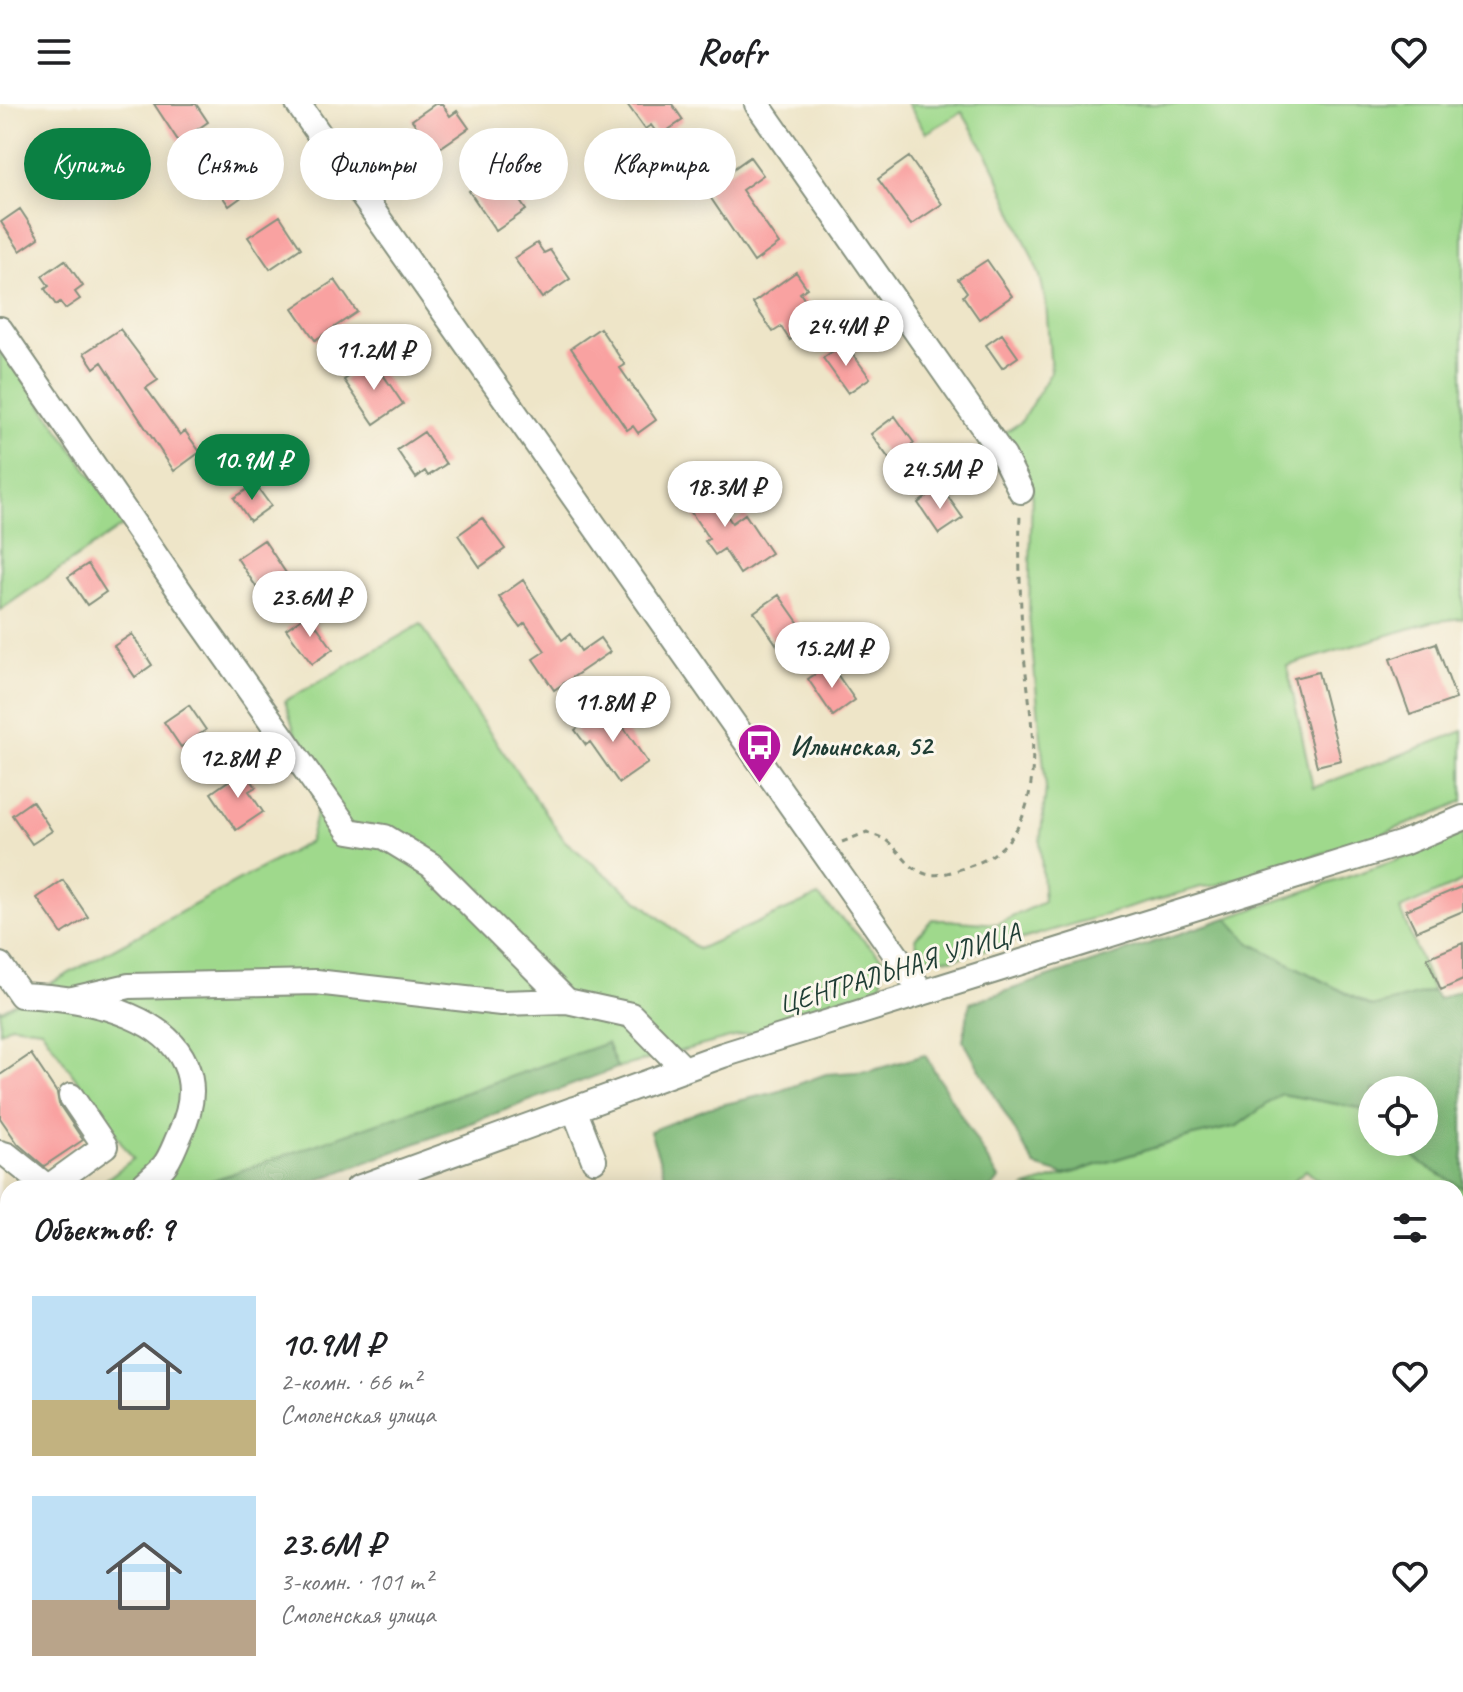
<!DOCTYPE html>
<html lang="ru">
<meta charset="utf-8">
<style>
body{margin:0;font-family:Caveat,sans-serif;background:#f2f2f2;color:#202124;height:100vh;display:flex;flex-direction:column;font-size:30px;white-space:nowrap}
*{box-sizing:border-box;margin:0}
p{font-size:26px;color:#757577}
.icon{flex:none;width:44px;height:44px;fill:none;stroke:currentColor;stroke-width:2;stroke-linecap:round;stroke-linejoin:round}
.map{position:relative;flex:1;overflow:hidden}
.side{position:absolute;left:0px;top:1076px;width:1464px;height:512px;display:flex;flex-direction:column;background:#fff;border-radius:24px 24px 0 0;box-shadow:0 4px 20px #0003}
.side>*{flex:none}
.banner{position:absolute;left:24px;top:24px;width:800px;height:72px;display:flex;gap:16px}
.controls{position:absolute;left:1358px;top:972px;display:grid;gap:16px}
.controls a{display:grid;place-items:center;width:80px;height:80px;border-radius:50%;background:#fff;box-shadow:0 4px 20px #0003;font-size:40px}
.price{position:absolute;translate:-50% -68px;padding:0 18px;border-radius:28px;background:#fff;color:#222;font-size:26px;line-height:52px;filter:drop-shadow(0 2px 4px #0008)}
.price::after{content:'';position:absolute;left:50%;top:48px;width:24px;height:18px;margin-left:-12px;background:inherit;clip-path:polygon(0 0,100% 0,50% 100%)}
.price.current{background:#0b8043;color:#fff}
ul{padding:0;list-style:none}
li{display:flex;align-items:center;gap:24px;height:200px;padding:0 32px}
li span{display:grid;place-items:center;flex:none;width:224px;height:160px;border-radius:0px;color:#555}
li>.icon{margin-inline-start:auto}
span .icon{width:96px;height:96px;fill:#fffc;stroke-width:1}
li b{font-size:34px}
h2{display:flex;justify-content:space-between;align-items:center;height:96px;padding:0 32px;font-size:34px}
.pill{padding:0 28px;border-radius:36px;background:#fff;box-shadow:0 4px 20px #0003;font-size:28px;line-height:72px}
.pill.current{background:#0b8043;color:#fff}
header{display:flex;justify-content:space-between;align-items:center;height:104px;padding:0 32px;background:#fff;font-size:36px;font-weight:800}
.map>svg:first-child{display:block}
.green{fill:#9fd98c;stroke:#5f8b60;stroke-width:2}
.forest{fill:#7fb978;stroke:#4f7b56;stroke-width:2}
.building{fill:#f9a2a1}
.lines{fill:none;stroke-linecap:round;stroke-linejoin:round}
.minor-casing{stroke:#86917e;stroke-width:28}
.path{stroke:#86917e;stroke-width:3;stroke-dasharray:6 6;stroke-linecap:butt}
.minor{stroke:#fff;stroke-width:24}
.labels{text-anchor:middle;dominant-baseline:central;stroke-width:6;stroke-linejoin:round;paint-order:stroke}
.poi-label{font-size:28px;font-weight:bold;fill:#1f3d34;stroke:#fbf7ec;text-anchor:start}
.street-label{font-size:28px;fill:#1f3d34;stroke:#fbf7ec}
</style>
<header><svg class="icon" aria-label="menu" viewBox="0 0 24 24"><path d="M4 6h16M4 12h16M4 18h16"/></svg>Roofr<svg class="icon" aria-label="heart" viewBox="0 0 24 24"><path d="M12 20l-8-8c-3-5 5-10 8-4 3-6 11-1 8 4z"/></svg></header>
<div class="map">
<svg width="1463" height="1588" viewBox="0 0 1463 1588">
<rect width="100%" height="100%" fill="#fbf7ec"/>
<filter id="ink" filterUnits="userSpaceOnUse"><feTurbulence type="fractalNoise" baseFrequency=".0125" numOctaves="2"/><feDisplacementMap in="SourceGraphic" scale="16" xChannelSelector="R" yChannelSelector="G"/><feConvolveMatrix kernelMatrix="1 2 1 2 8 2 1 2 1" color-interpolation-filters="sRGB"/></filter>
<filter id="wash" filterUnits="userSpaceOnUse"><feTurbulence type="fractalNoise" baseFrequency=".006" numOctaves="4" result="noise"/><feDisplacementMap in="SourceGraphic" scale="32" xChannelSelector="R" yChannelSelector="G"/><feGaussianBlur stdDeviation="1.8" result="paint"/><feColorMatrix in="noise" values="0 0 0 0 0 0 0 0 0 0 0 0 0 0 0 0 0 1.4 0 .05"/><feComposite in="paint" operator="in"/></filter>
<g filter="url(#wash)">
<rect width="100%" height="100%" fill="#eee5c8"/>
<path class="green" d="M908,0H1463V514L1431,518L1287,562L1313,684L1463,627V697C1383,734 1298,757 1213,782L1201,783L953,855L921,852L915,835L932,815L997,820L1044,798L1040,738L1046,684L1029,512L1032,382L1001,331L1021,318L1051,268L1046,199L1040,172L992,59L962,8L926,29Z
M0,241L125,420L0,506Z
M421,520L465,593L565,737L698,845L818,792L884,856L881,881L861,899L617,964L607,940L191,1084H95L133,1055L41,925L11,921L0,928V905L2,906L309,738L318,703L285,597Z
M1463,729V777L1400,805L1433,887L1372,903L1250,839L1227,814L1418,749Z
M1281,990L1359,1004L1372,1016V1038H1397L1422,1060L1463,1084V1202L1456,1196V1084H1327L1306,1066L1285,1084H1023L1193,1032L1237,1022Z
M8,1227V1580H94L84,1588H0V1229Z"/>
<path class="forest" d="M1227,814L1250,839L1372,903L1433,887L1438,895L1463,885V1084L1422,1060L1397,1038H1424V986H1372V1016L1359,1004L1281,990L1237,1022L1193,1032L1064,1071L1035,1062L963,936L970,899Z
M607,939L617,964L297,1084H191Z
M925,951L999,1075L992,1084H669L650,1027L708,1004L777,988L826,970L870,967Z
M96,1580H184L176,1588H86Z"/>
<g id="blocks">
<path class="building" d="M154,0H196L208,18L179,38Z
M435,0H442L450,12L457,7L469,24L434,48L412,16Z
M627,0H672L683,16L659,32L651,21L645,25Z
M704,38L726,70L750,53L763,71L742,86L779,140L754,158L702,81L691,88L672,61Z
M909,53L942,100L911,121L878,75Z
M229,58L250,87L229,102L209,73Z
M491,72L498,82L506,77L526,106L496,127L469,87Z
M20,105L39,134L20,147L1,118Z
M280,112L301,144L270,165L248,133Z
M537,139L544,149L550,146L570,175L542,194L514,154Z
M65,156L83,182L75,188L80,195L65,205L60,198L56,201L45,185L49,182L42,172Z
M987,156L1012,192L979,215L963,192L967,188L958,175Z
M796,168L807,184L800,189L819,216L790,236L781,223L773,228L753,199Z
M335,176L357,208L315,236L293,204Z
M600,224L625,261L620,264L656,316L638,329L633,322L627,326L571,244Z
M120,225L158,276L146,284L180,331L185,327L200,348L174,367L102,258L94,264L84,249Z
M1002,230L1018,253L1002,264L986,241Z
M845,239L870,274L848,289L823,254Z
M373,256L403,300L374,320L344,276Z
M895,312L914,339L890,356L871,330Z
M424,328L446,360L428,372L425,367L416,374L397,346Z
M703,376L732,419L745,410L771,449L740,470L724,445L715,451L705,437L709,435L680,392Z
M255,380L271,402L250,417L234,394Z
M941,383L963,414L939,430L918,399Z
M482,414L505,445L480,463L458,431Z
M264,436L286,469L259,487L237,454Z
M88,460L106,488L87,501L68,473Z
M523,476L562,536L570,530L581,547L600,534L610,548L554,586L533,555L545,547L525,519L520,523L499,493Z
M779,491L802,524L777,541L754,508Z
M308,510L333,545L312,560L286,525Z
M132,530L152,561L135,573L114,542Z
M1436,539L1456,595L1410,611L1390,555Z
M830,560L855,596L833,612L808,575Z
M1318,568L1341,656L1317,662L1294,574Z
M189,601L206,626L181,643L164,618Z
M609,602L648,659L619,679L590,638L586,641L575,626Z
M244,666L256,683L249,687L263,708L236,726L211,689Z
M32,697L52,727L32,740L12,711Z
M63,776L88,813L62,830L37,794Z
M1463,782V807L1416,827L1406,806Z
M1463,839V876L1441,886L1427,854Z
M31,950L57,989L59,1000L83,1036L44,1062L18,1040L0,1014V971Z"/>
</g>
</g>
<g filter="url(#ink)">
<use href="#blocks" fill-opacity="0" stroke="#86917e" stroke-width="2"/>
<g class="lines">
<defs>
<path id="minor" d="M298,0L922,888
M757,0L1004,353L1021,387
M0,225L199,515L349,727L385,733L431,761L567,897L631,911L684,965
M0,861L21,891C58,893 95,897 130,912C184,935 206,976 180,1030C175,1040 171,1054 163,1063C156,1070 148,1077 140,1084
M73,895L129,882L316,878L501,899L567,897
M574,1005L594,1056
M0,1049L7,1051L46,1082
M47,1084L105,1042L71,992
M358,1084L723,951L1403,739L1463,714
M0,1154L8,1165
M0,1206L8,1197
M1456,1472L1463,1478
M857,1588L876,1580"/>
</defs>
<use href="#minor" class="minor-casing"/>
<path class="path" d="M842,738L867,728C872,731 879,732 884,735C900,745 906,764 926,770C939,773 955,767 967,763C1060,734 1029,613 1023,541C1020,496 1019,452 1020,407"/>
<use href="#minor" class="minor"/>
</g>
</g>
<defs>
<symbol id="bus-pin" viewBox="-11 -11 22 30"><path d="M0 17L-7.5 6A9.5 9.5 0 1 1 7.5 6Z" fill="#b5179e" stroke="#fbf7ec"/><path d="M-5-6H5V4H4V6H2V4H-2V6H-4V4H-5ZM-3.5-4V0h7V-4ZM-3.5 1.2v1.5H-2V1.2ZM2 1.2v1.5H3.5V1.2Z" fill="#fff"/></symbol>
</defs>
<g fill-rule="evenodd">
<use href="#bus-pin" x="734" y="616" width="51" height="69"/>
</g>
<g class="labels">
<g class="poi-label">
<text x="790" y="641">Ильинская, 52</text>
</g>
<g class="street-label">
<text transform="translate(899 864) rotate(-17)">ЦЕНТРАЛЬНАЯ УЛИЦА</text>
</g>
</g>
</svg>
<div class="controls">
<a><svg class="icon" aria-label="locate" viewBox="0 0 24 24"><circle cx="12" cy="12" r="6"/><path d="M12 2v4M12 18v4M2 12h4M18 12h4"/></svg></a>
</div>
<b class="price" style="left:846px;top:264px">24.4M ₽</b>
<b class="price" style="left:374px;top:288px">11.2M ₽</b>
<b class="price current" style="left:252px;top:398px">10.9M ₽</b>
<b class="price" style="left:940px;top:407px">24.5M ₽</b>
<b class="price" style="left:725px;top:425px">18.3M ₽</b>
<b class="price" style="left:310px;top:535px">23.6M ₽</b>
<b class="price" style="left:832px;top:586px">15.2M ₽</b>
<b class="price" style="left:613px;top:640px">11.8M ₽</b>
<b class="price" style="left:238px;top:696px">12.8M ₽</b>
<div class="banner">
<a class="pill current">Купить</a>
<a class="pill">Снять</a>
<a class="pill">Фильтры</a>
<a class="pill">Новое</a>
<a class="pill">Квартира</a>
</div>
<section class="side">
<h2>Объектов: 9<svg class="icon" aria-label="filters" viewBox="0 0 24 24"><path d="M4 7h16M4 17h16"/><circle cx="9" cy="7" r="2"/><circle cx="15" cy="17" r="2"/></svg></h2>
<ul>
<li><span style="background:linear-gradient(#bfe0f5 65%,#c2b280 0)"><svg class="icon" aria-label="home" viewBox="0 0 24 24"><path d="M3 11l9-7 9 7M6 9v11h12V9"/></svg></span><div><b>10.9M ₽</b><p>2-комн. · 66 m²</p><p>Смоленская улица</p></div><svg class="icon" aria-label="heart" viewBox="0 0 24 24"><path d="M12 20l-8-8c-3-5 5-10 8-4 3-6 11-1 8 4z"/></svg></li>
<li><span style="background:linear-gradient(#bfe0f5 65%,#b9a48a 0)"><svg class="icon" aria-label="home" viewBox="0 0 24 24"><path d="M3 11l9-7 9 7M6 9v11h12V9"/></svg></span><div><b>23.6M ₽</b><p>3-комн. · 101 m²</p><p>Смоленская улица</p></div><svg class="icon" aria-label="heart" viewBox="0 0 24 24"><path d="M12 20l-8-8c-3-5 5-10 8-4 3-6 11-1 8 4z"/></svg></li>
</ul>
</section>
</div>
